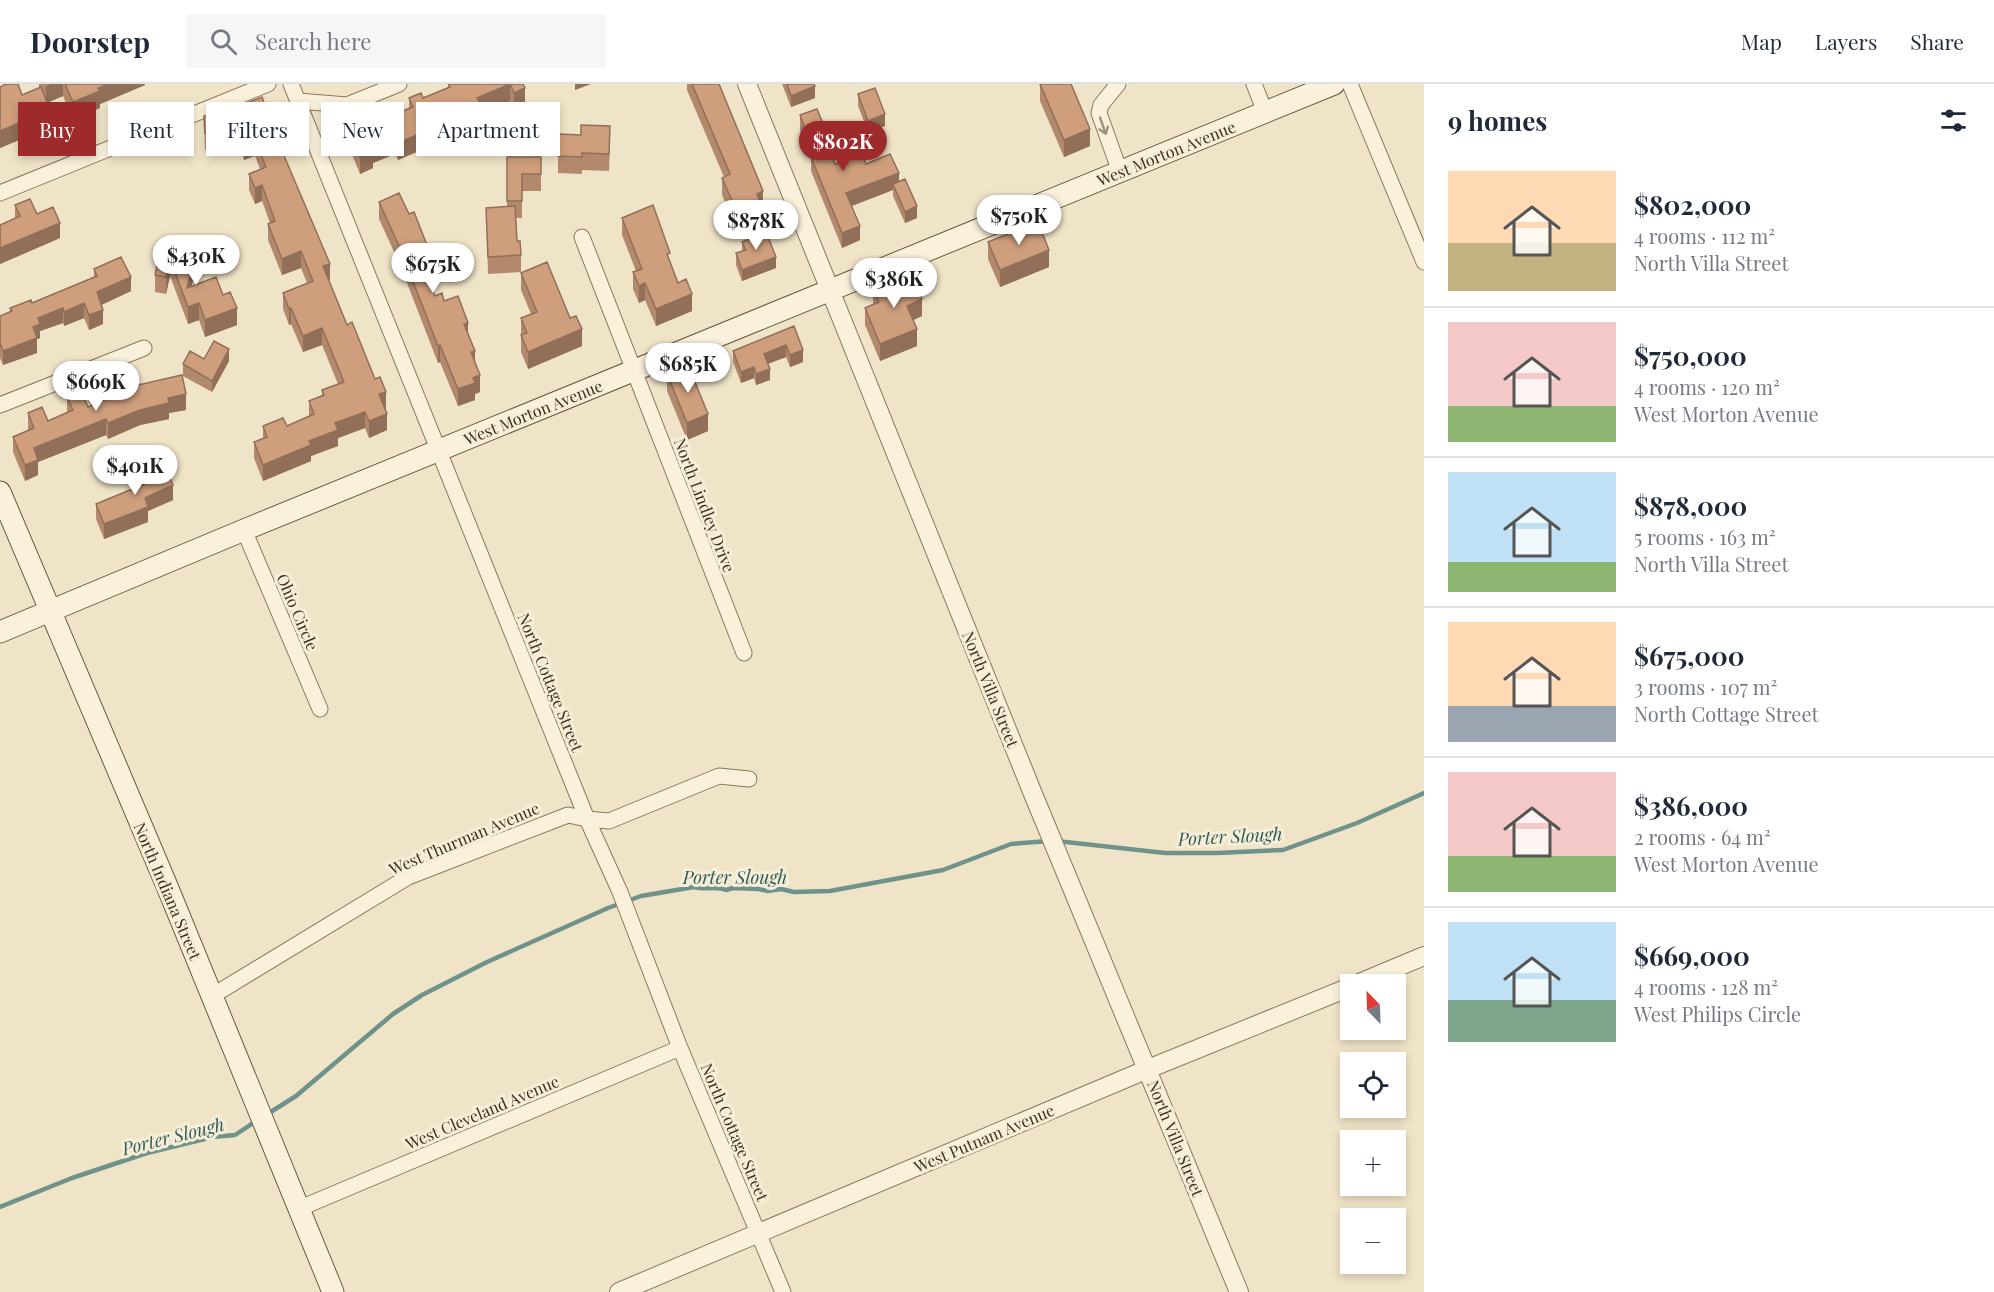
<!DOCTYPE html>
<meta charset="utf-8">
<style>
body{margin:0;font-family:"Playfair Display",serif;background:#f6f6f7;color:#1f2937;height:100vh;display:flex;flex-direction:column;font-size:22px;white-space:nowrap}
*{box-sizing:border-box;margin:0}
p{font-size:20px;color:#747a83}
.icon{flex:none;width:33px;height:33px;fill:none;stroke:currentColor;stroke-width:2;stroke-linecap:round;stroke-linejoin:round}
.map{position:relative;flex:1;overflow:hidden}
.sheet{display:flex;flex-direction:column;background:#fff;width:570px}
.sheet>*{flex:none}
.banner{position:absolute;left:18px;top:18px;width:570px;height:54px;display:flex;gap:12px}
.needle{width:39px;rotate:337deg}
.fabs{position:absolute;left:1340px;top:890px;display:grid;gap:12px}
.fabs a{display:grid;place-items:center;width:66px;height:66px;border-radius:0px;background:#fff;box-shadow:0 3px 9px #0003;font-size:30px}
.price{position:absolute;translate:-50% -51px;padding:0 14px;border-radius:21px;background:#fff;color:#222;font-size:20px;line-height:39px;filter:drop-shadow(0 2px 3px #0008)}
.price::after{content:'';position:absolute;left:50%;top:36px;width:18px;height:14px;margin-left:-9px;background:inherit;clip-path:polygon(0 0,100% 0,50% 100%)}
.price.on{background:#9e2a2b;color:#fff}
ul{padding:0;list-style:none}
li{display:flex;align-items:center;gap:18px;height:150px;padding:0 24px}
li+li{border-top:2px solid #e0e1e3}
li span{display:grid;place-items:center;flex:none;width:168px;height:120px;border-radius:0px;color:#555}
li>.icon{margin-inline-start:auto}
span .icon{width:72px;height:72px;fill:#fffc;stroke-width:1}
li b{font-size:26px}
h2{display:flex;justify-content:space-between;align-items:center;height:72px;padding:0 24px;font-size:26px}
.chip{padding:0 21px;border-radius:0px;background:#fff;box-shadow:0 3px 9px #0003;font-size:21px;line-height:54px}
.chip.on{background:#9e2a2b;color:#fff}
header{display:flex;align-items:center;gap:36px;box-sizing:border-box;height:84px;padding:0 30px;background:#fff;border-bottom:2px solid #e0e1e3}
header strong{font-size:28px}
nav{display:flex;gap:33px;margin-inline-start:auto;font-size:21px}
.search{width:420px;height:54px;background:#f6f6f7;display:flex;align-items:center;gap:15px;box-sizing:border-box;padding:0 21px;border-radius:0px;color:#747a83;font-size:22px}
main{display:flex;flex:1;min-height:0}
.map>svg:first-child{display:block}
.lines{fill:none;stroke-linecap:round;stroke-linejoin:round}
.stream{stroke:#6f938a;stroke-width:4.5}
.minor-casing{stroke:#8d765c;stroke-width:17}
.tertiary-casing{stroke:#8d765c;stroke-width:20}
.secondary-casing{stroke:#6f573f;stroke-width:23}
.minor{stroke:#faf1dc;stroke-width:15}
.tertiary{stroke:#faf1dc;stroke-width:18}
.secondary{stroke:#faf1dc;stroke-width:21}
.wall{fill:#b2896c}
.shaded-wall{fill:#916f58}
.building{fill:#cf9f7d;stroke:#916f58;stroke-width:1.5}
.oneway{stroke:#9c907e}
.labels{text-anchor:middle;dominant-baseline:central;stroke-width:6;stroke-linejoin:round;paint-order:stroke}
.street-label{font-size:16px;fill:#3d2e20;stroke:#f7eed8}
.water-label{font-size:18px;font-style:italic;fill:#2f5d5a;stroke:#f7eed8}
</style>
<header>
<strong>Doorstep</strong>
<div class="search"><svg class="icon" aria-label="search" viewBox="0 0 24 24"><circle cx="10" cy="10" r="6"/><path d="M15 15l6 6"/></svg>Search here</div>
<nav><a>Map</a><a>Layers</a><a>Share</a></nav>
</header>
<main>
<div class="map">
<svg width="1424" height="1208" viewBox="0 0 1424 1208">
<rect width="100%" height="100%" fill="#f0e4c8"/>
<g class="lines">
<path class="stream" d="M1057,757L1165,769H1217L1283,766L1357,739L1424,709
M266,1031L296,1012L393,930L422,911L487,878L608,824L641,812L694,803C705,806 716,802 726,806L733,804L758,805L768,807L781,805L794,808L830,807L943,786L1011,760L1049,757
M0,1123L72,1094L147,1069L213,1053L235,1051L256,1037"/>
<defs>
<path id="minor" d="M291,0L587,735L620,808L680,964L783,1208
M1118,0L1101,21L1099,29L1120,88
M1254,0L1265,28
M1350,0L1424,178
M298,17L347,21L399,0
M0,109L268,0
M582,153L744,569
M0,321L144,264
M244,446L320,625
M212,912L408,793L568,731L587,735L609,737L719,692L749,695
M298,1125L680,964"/>
<path id="tertiary" d="M747,0L1031,705L1239,1208
M1357,900L1424,872
M619,1208L1148,985L1350,903"/>
<path id="secondary" d="M0,408L167,802L333,1208
M0,548L244,446L1334,0"/>
</defs>
<use href="#minor" class="minor-casing"/>
<use href="#tertiary" class="tertiary-casing"/>
<use href="#secondary" class="secondary-casing"/>
<use href="#minor" class="minor"/>
<use href="#tertiary" class="tertiary"/>
<use href="#secondary" class="secondary"/>
</g>
<path class="wall" d="M39,0H145V1L100,20V24L73,35L63,12L47,19L50,43L0,64V3L22,11L39,4Z
M448,0H523L525,21L514,26L510,17L483,29V44L468,51L466,46L462,48L461,46L435,57V60L398,76L395,70L373,79V84L360,90L346,56V39L380,36L409,24V14H423L448,4Z
M687,0H719L763,124L762,139L739,149L722,111V94L724,93L687,6Z
M782,0H814L815,14L791,23Z
M1040,0L1090,62L1064,73L1040,17Z
M858,10L885,42L868,48L858,22Z
M800,31L826,59L835,80H866L899,98L917,134L905,139L893,112V106L852,122L860,156L842,164L811,87V73L800,46Z
M204,32L279,59L330,196H329L347,241L386,324L387,346L369,354L365,344L338,354V362L311,372V377L263,397L254,374V358L263,354V342H287L309,332V317L322,312V306L338,300L322,261L303,268L291,240L289,241L283,225V209L307,199L301,184L282,191L268,156V140L270,139L262,117L255,120L249,106V90L260,85L255,72L244,76L239,62L233,64L205,66Z
M581,51L610,59L609,87L582,86V90L558,89V72Z
M507,73H541V107H522V134H516L517,157L521,171V188L488,190L486,124L507,123Z
M379,118L436,201L431,203L435,212L444,217L468,251L475,277L480,308L475,310V316L458,322L440,278L438,279L400,181L379,135Z
M15,121L37,130L60,154L0,180V141L15,134Z
M622,134L670,178L678,199L692,227L656,242L645,216L639,219L633,205V188L636,187L622,151Z
M742,158L776,184L742,197L736,181V169L742,167Z
M988,158L1049,183L1000,203L988,175Z
M161,164L184,174L194,193L191,203L223,211L237,241L205,253L199,236L188,240L170,192L166,210L155,208V191Z
M94,185L131,207L101,221L103,240L89,246L84,234L64,242L63,239L40,247V254L37,255V269L3,281L0,274V232L10,228V224L32,219L94,193Z
M521,189L570,234L582,262L528,285L521,268V234L531,230L521,206Z
M873,205L922,232L913,236L917,262L880,277L865,241V224L873,221Z
M794,242L803,278L790,283L786,273L768,280L770,296L756,301L754,294L741,299L733,278V267Z
M204,275L229,277L212,308L183,292V280Z
M667,290L708,347L687,356L667,307Z
M114,295L134,302L186,326L169,329V335L140,341L108,355L106,351L38,378V391L25,397L13,368V353L28,346V329L48,337L67,328V313L88,323L114,311Z
M142,389L173,416L148,427V438L104,455L96,435V420L142,401Z"/>
<path class="shaded-wall" d="M51,0H63V12L46,19V2Z
M108,0H145V1L100,20V24L73,35V18L98,4Z
M510,0V17L483,29V44L468,51V34L477,14Z
M575,0H591L575,6Z
M815,2V14L791,23V12Z
M525,4V21L514,26V9Z
M50,26V43L0,64V47Z
M461,29V46L435,57V60L398,76V59L434,40Z
M466,29V46L462,48V31Z
M885,30V42L868,48V37Z
M1090,45V62L1064,73V56Z
M239,46V62L233,64V48Z
M279,46V62L274,48Z
M826,47V61L822,48Z
M395,53V70L373,79V84L360,90V73L371,63Z
M255,56V72L244,76V60Z
M899,89V103L893,100V106L846,124V109Z
M262,101V117L255,120V104Z
M763,107L762,139L739,149V132L757,110Z
M917,122V134L905,139V128Z
M60,139V154L0,180V164Z
M860,142V156L842,164V149Z
M1049,166V183L1000,203V186Z
M301,167V184L282,191V175Z
M776,173V184L742,197V186Z
M170,175V192L166,210V193Z
M194,176V193L187,221V204Z
M330,180V196L323,199V182Z
M436,184V201L425,206V189Z
M131,193V207L97,223V208Z
M645,199V216L639,219V202Z
M692,210V227L656,242V225Z
M922,215V232L907,239V222Z
M84,219V234L64,242V228Z
M199,219V236L188,240V223Z
M63,224V239L40,247V254L37,255V269L3,281V267L33,243L38,234Z
M237,224V241L205,253V236Z
M291,224V240L289,241V225Z
M103,226V240L89,246V231Z
M468,239V256L464,240Z
M322,244V261L303,268V252Z
M582,245V262L528,285V268Z
M917,245V262L880,277V260Z
M440,261V278L438,279V262Z
M786,261V273L764,281V270Z
M229,265V277L212,308V297Z
M803,266V278L790,283V271Z
M475,267V284L471,268Z
M754,283V294L741,299V288Z
M770,285V296L756,301V290Z
M480,291V308L475,310V316L458,322V305L473,294Z
M386,308V324L379,327V310Z
M186,310V326L169,329V335L140,341L108,355V339L168,314Z
M365,328V344L338,354V362L311,372V377L263,397V381L309,357L335,339Z
M387,330V346L369,354V337Z
M708,330V347L687,356V339Z
M106,335V351L38,378V391L25,397V381L34,364Z
M173,401V416L148,427V438L104,455V440L145,414Z"/>
<path class="building" d="M6,0H18L22,11L41,3L50,26L0,47V3Z
M65,0H108L98,4L100,7L73,18Z
M449,0H510L477,14L483,27L468,34L466,29L462,31L461,29L434,40L435,43L398,59L395,53L371,63L373,67L360,73L346,39L376,26L380,36L413,23L409,14L421,9L423,14L450,3Z
M510,0H523L525,4L514,9Z
M692,0H719L763,107L757,110L762,122L739,132L722,94L730,90Z
M787,0H814L815,2L791,12Z
M1040,0H1071L1090,45L1064,56Z
M875,4L885,30L868,37L858,10Z
M262,13L266,24L270,23L279,46L274,48L330,180L323,182L347,241L352,238L375,295L380,293L386,308L379,310L387,330L369,337L365,328L335,339L338,346L309,357L311,361L263,381L254,358L267,353L263,342L283,334L287,342L314,330L309,317L324,311L322,306L344,298L322,244L303,252L291,224L289,225L283,209L313,197L301,167L282,175L268,140L275,137L262,101L255,104L249,90L266,83L255,56L244,60L239,46L233,48L205,49L204,32L217,31Z
M817,25L826,47L822,48L835,80L862,70L866,80L890,70L899,89L846,109L860,142L842,149L811,73L815,71L800,31Z
M581,41L610,42L609,70L582,69V73L558,72L559,50L581,51Z
M507,73H541V90H522V117H507Z
M905,95L917,122L905,128L893,100Z
M399,109L409,130L414,128L436,184L425,189L435,212L442,209L444,217L458,212L468,239L464,240L475,267L471,268L480,291L473,294L475,299L458,305L440,261L438,262L400,164L379,118Z
M30,115L37,130L53,123L60,139L0,164V141L20,132L15,121Z
M653,121L670,169L667,170L678,199L686,195L692,210L656,225L645,199L639,202L633,188L642,185L622,134Z
M515,122L517,157H520L521,171L488,173L486,124Z
M1038,138L1049,166L1000,186L988,158Z
M766,148L776,173L742,186L736,169L746,166L742,158Z
M161,164L184,169L183,173L194,176L187,204L216,193L223,211L230,208L237,224L205,236L199,219L188,223L170,175L166,193L155,191Z
M121,173L131,193L97,208L103,226L89,231L84,219L64,228L63,224L38,234L40,240L33,243L37,254L3,267L0,259V232L12,227L10,224L31,216L32,219L97,192L94,185Z
M547,178L570,234L576,232L582,245L528,268L521,251L527,249L521,234L537,228L521,189Z
M910,189L922,215L907,222L917,245L880,260L865,224L879,218L873,205Z
M794,242L803,266L790,271L786,261L764,270L770,285L756,290L754,283L741,288L733,267Z
M214,257L229,265L212,297L183,280L190,267L204,275Z
M688,281L708,330L687,339L667,290Z
M128,289L134,302L182,291L186,310L168,314L169,319L140,326L108,339L106,335L34,364L38,376L25,381L13,353L34,344L28,329L42,323L48,337L73,326L67,313L81,308L88,323L120,309L114,295Z
M164,379L173,401L145,414L148,423L104,440L96,420L147,399L142,389Z"/>
<defs><path id="oneway-shaft" d="M-6 0H5M1.5-3L5.5 0L1.5 3" fill="none" stroke-width="1.6" stroke-linecap="round" stroke-linejoin="round" transform="scale(1.5)"/></defs>
<use class="oneway" href="#oneway-shaft" transform="translate(1103 42) rotate(71)"/>
<g class="labels">
<g class="street-label">
<text transform="translate(1166 69) rotate(-22)">West Morton Avenue</text>
<text transform="translate(533 328) rotate(-22)">West Morton Avenue</text>
<text transform="translate(705 421) rotate(69)">North Lindley Drive</text>
<text transform="translate(298 528) rotate(67)">Ohio Circle</text>
<text transform="translate(551 598) rotate(68)">North Cottage Street</text>
<text transform="translate(991 605) rotate(68)">North Villa Street</text>
<text transform="translate(464 754) rotate(-23)">West Thurman Avenue</text>
<text transform="translate(168 807) rotate(67)">North Indiana Street</text>
<text transform="translate(482 1028) rotate(-23)">West Cleveland Avenue</text>
<text transform="translate(735 1048) rotate(67)">North Cottage Street</text>
<text transform="translate(984 1054) rotate(-23)">West Putnam Avenue</text>
<text transform="translate(1176 1054) rotate(68)">North Villa Street</text>
</g>
<g class="water-label">
<text transform="translate(1230 752) rotate(-3)">Porter Slough</text>
<text x="735" y="793">Porter Slough</text>
<text transform="translate(173 1052) rotate(-14)">Porter Slough</text>
</g>
</g>
</svg>
<div class="fabs">
<a><svg class="needle" viewBox="-14 -14 28 28"><path d="M0-13l5 13h-10z" fill="#e53935"/><path d="M0 13l5-13h-10z" fill="#747a83"/></svg></a>
<a><svg class="icon" aria-label="locate" viewBox="0 0 24 24"><circle cx="12" cy="12" r="6"/><path d="M12 2v4M12 18v4M2 12h4M18 12h4"/></svg></a>
<a>+</a>
<a>−</a>
</div>
<b class="price on" style="left:843px;top:88px">$802K</b>
<b class="price" style="left:1019px;top:162px">$750K</b>
<b class="price" style="left:756px;top:167px">$878K</b>
<b class="price" style="left:196px;top:202px">$430K</b>
<b class="price" style="left:433px;top:210px">$675K</b>
<b class="price" style="left:894px;top:225px">$386K</b>
<b class="price" style="left:688px;top:310px">$685K</b>
<b class="price" style="left:96px;top:328px">$669K</b>
<b class="price" style="left:135px;top:412px">$401K</b>
<div class="banner">
<a class="chip on">Buy</a>
<a class="chip">Rent</a>
<a class="chip">Filters</a>
<a class="chip">New</a>
<a class="chip">Apartment</a>
</div>
</div>
<section class="sheet">
<h2>9 homes<svg class="icon" aria-label="filters" viewBox="0 0 24 24"><path d="M4 7h16M4 17h16"/><circle cx="9" cy="7" r="2"/><circle cx="15" cy="17" r="2"/></svg></h2>
<ul>
<li><span style="background:linear-gradient(#ffd9b3 60%,#c2b280 0)"><svg class="icon" aria-label="home" viewBox="0 0 24 24"><path d="M3 11l9-7 9 7M6 9v11h12V9"/></svg></span><div><b>$802,000</b><p>4 rooms · 112 m²</p><p>North Villa Street</p></div></li>
<li><span style="background:linear-gradient(#f6c9c9 70%,#8fb573 0)"><svg class="icon" aria-label="home" viewBox="0 0 24 24"><path d="M3 11l9-7 9 7M6 9v11h12V9"/></svg></span><div><b>$750,000</b><p>4 rooms · 120 m²</p><p>West Morton Avenue</p></div></li>
<li><span style="background:linear-gradient(#bfe0f5 75%,#8fb573 0)"><svg class="icon" aria-label="home" viewBox="0 0 24 24"><path d="M3 11l9-7 9 7M6 9v11h12V9"/></svg></span><div><b>$878,000</b><p>5 rooms · 163 m²</p><p>North Villa Street</p></div></li>
<li><span style="background:linear-gradient(#ffd9b3 70%,#9aa5b1 0)"><svg class="icon" aria-label="home" viewBox="0 0 24 24"><path d="M3 11l9-7 9 7M6 9v11h12V9"/></svg></span><div><b>$675,000</b><p>3 rooms · 107 m²</p><p>North Cottage Street</p></div></li>
<li><span style="background:linear-gradient(#f6c9c9 70%,#8fb573 0)"><svg class="icon" aria-label="home" viewBox="0 0 24 24"><path d="M3 11l9-7 9 7M6 9v11h12V9"/></svg></span><div><b>$386,000</b><p>2 rooms · 64 m²</p><p>West Morton Avenue</p></div></li>
<li><span style="background:linear-gradient(#bfe0f5 65%,#7fa58c 0)"><svg class="icon" aria-label="home" viewBox="0 0 24 24"><path d="M3 11l9-7 9 7M6 9v11h12V9"/></svg></span><div><b>$669,000</b><p>4 rooms · 128 m²</p><p>West Philips Circle</p></div></li>
</ul>
</section>
</main>
